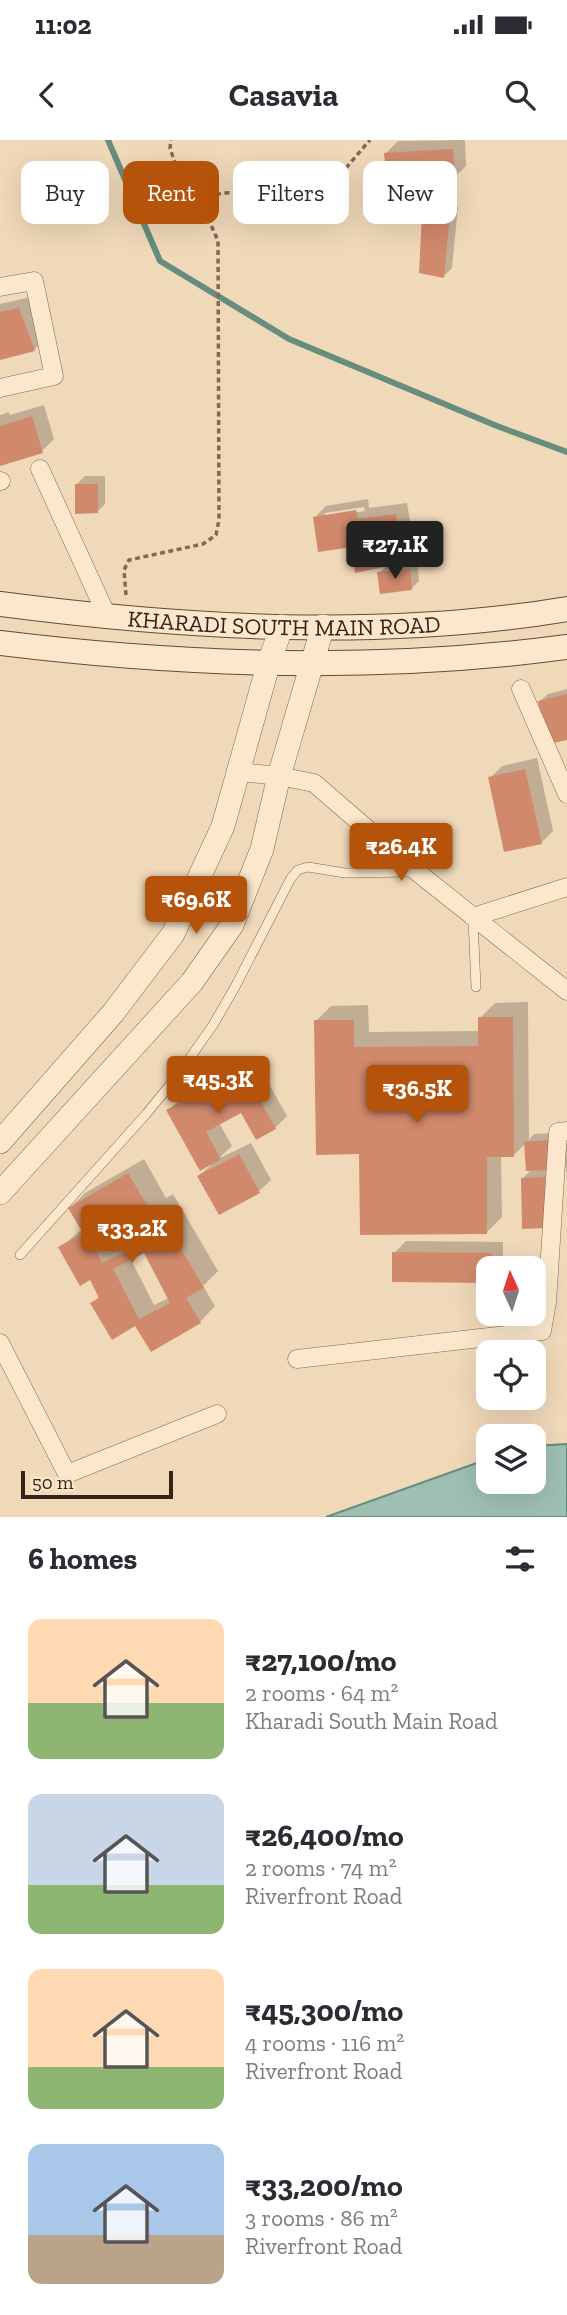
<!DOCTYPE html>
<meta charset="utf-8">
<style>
body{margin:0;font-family:"Zilla Slab",serif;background:#f7f7f7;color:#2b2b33;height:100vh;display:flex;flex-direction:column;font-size:26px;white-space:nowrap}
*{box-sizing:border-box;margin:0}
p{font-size:23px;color:#7c7c81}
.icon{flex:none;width:38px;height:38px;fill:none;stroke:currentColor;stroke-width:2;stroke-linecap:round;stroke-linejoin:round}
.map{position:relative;height:1377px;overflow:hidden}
.details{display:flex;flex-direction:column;background:#fff;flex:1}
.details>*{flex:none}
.guide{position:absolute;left:21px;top:21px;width:525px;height:63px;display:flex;gap:14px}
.needle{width:46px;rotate:357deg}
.controls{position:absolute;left:476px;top:1116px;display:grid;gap:14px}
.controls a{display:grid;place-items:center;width:70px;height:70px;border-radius:14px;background:#fff;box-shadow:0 7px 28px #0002;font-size:35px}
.scale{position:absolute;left:21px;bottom:18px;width:152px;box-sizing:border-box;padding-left:7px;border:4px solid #352319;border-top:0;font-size:19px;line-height:24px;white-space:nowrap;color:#352319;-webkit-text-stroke:5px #f7e4c9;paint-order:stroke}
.price{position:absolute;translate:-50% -60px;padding:0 16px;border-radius:7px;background:#b45309;color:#fff;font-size:23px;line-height:46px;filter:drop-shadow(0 2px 4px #0008)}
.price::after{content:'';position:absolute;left:50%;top:42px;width:21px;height:16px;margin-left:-10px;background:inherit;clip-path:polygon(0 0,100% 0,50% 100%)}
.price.current{background:#222;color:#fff}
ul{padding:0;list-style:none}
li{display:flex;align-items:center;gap:21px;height:175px;padding:0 28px}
li span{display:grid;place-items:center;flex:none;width:196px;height:140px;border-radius:14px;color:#555}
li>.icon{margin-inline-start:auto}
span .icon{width:84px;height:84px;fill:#fffc;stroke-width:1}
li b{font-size:30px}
h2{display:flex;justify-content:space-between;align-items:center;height:84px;padding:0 28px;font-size:30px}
.pill{padding:0 24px;border-radius:14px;background:#fff;box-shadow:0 7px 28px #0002;font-size:24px;line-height:63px}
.pill.current{background:#b45309;color:#fff}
.status{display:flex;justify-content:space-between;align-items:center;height:49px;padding:0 35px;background:#fff;direction:ltr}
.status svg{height:19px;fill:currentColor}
header{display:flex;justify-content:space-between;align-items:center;height:91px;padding:0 28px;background:#fff;font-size:32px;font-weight:800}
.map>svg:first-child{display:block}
.water{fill:#9ec0b2;stroke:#668d7e;stroke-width:2}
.shadow{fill:#0003;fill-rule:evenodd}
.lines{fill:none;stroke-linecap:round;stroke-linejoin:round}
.stream{stroke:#668d7e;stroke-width:6}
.building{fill:#d1896c;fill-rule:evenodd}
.service-casing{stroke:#876853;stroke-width:10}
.minor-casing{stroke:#876853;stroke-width:19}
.tertiary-casing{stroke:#876853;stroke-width:24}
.secondary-casing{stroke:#694937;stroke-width:26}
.path{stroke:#876853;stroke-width:3.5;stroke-dasharray:5 3.5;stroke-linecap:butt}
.service{stroke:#fbe7cc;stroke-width:9}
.minor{stroke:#fbe7cc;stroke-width:18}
.tertiary{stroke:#fbe7cc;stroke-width:23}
.secondary{stroke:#fbe7cc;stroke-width:24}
.labels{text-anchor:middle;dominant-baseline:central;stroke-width:5;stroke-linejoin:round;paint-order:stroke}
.street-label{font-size:23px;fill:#352319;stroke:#f7e4c9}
</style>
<div class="status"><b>11:02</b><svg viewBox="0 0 49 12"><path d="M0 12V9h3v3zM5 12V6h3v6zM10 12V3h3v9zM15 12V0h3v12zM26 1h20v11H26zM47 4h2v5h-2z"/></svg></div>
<header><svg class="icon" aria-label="back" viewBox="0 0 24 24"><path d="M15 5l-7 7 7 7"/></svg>Casavia<svg class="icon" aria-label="search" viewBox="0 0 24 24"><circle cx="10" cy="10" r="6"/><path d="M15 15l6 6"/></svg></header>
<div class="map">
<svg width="567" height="1377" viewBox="0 0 567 1377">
<rect width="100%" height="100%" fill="#f0d9b9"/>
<path class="water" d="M567,1304V1377H326L488,1319V1342H534V1306Z"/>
<path class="shadow" d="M465,0L466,26L454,38L386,13L398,1Z
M432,65L458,66L452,128L444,136L424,73Z
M31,157L46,198L34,210L0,219V164Z
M44,265L54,299L42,311L0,324V275L9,272L10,275Z
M85,336H105V364L97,372L77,344Z
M368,359L369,368L407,363L411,386L399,398L314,378L326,366ZM364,367L365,371L325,377V373Z
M388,403L391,417L383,425L354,416L362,409Z
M417,422L419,441L411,449L379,433L387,425Z
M567,549V598L540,561L548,554Z
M537,618L553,691L541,703L490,638L502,626Z
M528,862L529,1000L534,994L559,993L546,1086L523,1038L532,1029L526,1003L514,1015H501L502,1077L487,1092L361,1013L316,881L331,866L368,865L369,892L480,891V878L495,863Z
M254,918L287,976L275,988L241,970L219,983L232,1006L218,1019L251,1003L271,1040L259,1051L199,1036L213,1023L168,971L180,959Z
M567,1002V1032H566L565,1005Z
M144,1019L166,1058L173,1054L218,1131L203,1146L215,1166L200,1182L136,1184L93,1163L100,1156L90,1138L60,1108L82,1089L70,1068L85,1053ZM127,1074L139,1099L118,1109L106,1084ZM145,1111L169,1158L154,1165L130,1118Z
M406,1101L503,1102V1129H488V1141L394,1140V1113Z"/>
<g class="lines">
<path class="stream" d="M108,0L160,121L289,199L497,286L567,312"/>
</g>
<path class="building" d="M453,9L455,40L387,43L384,13Z
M422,73L450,74L444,138L419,133Z
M19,168L35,211L0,220V172Z
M32,276L43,313L0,326V286Z
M75,344H98V373L75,374Z
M356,370L358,379L396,374L400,400L318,412L313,377Z
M380,410L384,427L355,433L352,416Z
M410,429L412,450L380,454L377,432Z
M567,554V600L548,604L538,561Z
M525,629L542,704L504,712L488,637Z
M478,877H513L514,1017H487V1094L360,1095L359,1014L316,1015L314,880H354V907L478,906Z
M242,929L276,989L256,1000L241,973L206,992L221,1019L200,1031L166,970Z
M552,1000L553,1030L526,1031L524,1002Z
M239,1014L260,1053L219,1075L197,1036Z
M128,1033L151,1072L157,1068L204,1148L186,1158L201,1183L151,1212L135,1186L112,1200L90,1163L99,1158L90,1140L80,1146L58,1107L83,1093L68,1068ZM126,1076L140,1105L102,1123L88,1094ZM144,1113L170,1163L139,1179L113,1129Z
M545,1037L546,1088L522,1089L521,1038Z
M392,1112L492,1113L488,1143L392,1142Z"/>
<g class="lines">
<defs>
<path id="service" d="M473,779L476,847
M20,1115L147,973L178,935L213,885L235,847L291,738L298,730L308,727L345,733L413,732"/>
<path id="minor" d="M0,147L34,141L54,236L0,248
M40,329L107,476
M0,341H1
M521,549L567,654
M238,632L279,636L314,643L417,732L567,851
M473,777L567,747
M0,1203L67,1334L217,1274
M297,1219L542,1191L547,1162L558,992L567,991"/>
<path id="tertiary" d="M0,1002L113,873L173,794L223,686L269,522L282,486
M0,1053L192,842L232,785L262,709L279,636L323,486"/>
<g id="secondary">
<path id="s1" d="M0,464C184,488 383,500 567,469"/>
<path d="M0,503C187,526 380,532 567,507"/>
</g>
</defs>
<use href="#service" class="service-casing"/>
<use href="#minor" class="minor-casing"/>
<use href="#tertiary" class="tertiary-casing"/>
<use href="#secondary" class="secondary-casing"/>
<path class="path" d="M200,60L222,53L280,52L339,36L370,0
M126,455L124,430L129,420L203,404L216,395L219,380L218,101L200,60L187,47L177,29L170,8L171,0"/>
<use href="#service" class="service"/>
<use href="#minor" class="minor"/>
<use href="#tertiary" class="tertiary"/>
<use href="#secondary" class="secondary"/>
</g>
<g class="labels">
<g class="street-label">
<text stroke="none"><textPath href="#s1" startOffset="285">KHARADI SOUTH MAIN ROAD</textPath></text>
</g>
</g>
</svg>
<div class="controls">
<a><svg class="needle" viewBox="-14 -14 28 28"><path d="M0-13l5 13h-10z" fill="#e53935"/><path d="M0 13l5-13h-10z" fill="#7c7c81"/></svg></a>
<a><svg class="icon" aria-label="locate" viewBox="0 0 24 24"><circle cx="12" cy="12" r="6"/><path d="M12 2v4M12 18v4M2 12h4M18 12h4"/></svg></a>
<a><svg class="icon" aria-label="layers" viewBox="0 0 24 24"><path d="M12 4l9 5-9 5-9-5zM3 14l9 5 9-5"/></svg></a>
</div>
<div class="scale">50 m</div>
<b class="price current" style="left:395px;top:441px">₹27.1K</b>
<b class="price" style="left:401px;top:743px">₹26.4K</b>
<b class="price" style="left:196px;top:796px">₹69.6K</b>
<b class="price" style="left:218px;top:976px">₹45.3K</b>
<b class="price" style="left:417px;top:985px">₹36.5K</b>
<b class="price" style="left:132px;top:1125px">₹33.2K</b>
<div class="guide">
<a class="pill">Buy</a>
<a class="pill current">Rent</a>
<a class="pill">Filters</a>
<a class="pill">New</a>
</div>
</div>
<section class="details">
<h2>6 homes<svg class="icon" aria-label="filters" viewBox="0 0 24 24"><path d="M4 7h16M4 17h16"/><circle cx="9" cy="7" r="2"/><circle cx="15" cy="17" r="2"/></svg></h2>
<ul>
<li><span style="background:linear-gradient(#ffd9b3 60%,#8fb573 0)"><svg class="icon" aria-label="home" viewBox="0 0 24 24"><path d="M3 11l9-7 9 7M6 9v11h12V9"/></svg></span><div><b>₹27,100/mo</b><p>2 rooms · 64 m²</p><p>Kharadi South Main Road</p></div></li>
<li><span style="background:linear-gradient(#c9d6e8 65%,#8fb573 0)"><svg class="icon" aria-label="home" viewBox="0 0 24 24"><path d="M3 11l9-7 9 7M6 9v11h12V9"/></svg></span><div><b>₹26,400/mo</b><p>2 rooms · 74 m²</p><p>Riverfront Road</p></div></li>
<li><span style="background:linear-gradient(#ffd9b3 70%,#8fb573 0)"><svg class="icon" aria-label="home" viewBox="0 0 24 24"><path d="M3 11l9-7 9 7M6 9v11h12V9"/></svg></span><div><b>₹45,300/mo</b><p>4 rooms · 116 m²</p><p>Riverfront Road</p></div></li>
<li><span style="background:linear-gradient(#a9c7e8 65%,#b9a48a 0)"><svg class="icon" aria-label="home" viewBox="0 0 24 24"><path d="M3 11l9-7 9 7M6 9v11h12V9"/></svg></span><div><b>₹33,200/mo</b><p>3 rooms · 86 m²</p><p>Riverfront Road</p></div></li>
</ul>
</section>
